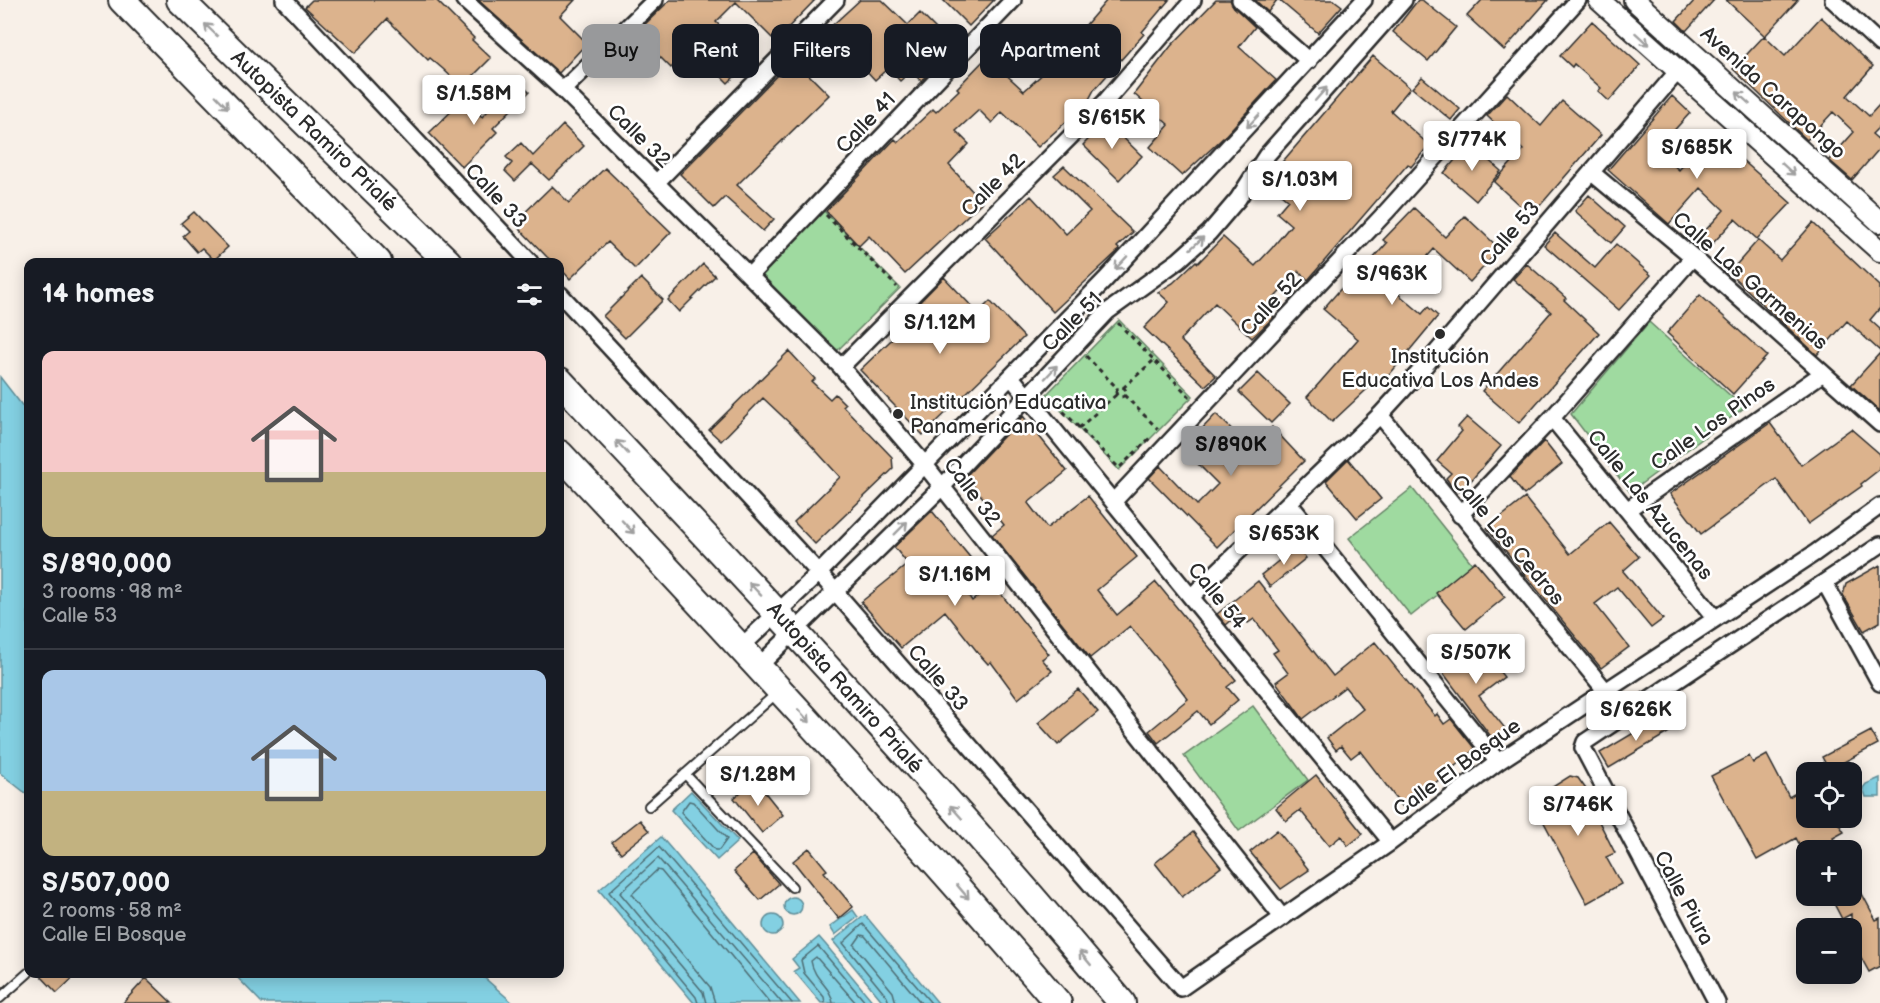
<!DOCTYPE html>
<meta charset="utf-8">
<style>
body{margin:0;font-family:"Balsamiq Sans",sans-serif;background:#242831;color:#f1f3f6;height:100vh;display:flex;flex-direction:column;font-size:22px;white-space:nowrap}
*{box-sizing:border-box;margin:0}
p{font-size:20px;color:#9ea1a6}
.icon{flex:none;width:33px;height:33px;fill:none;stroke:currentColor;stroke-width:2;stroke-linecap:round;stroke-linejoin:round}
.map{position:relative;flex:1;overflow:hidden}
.sheet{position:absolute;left:24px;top:258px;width:540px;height:720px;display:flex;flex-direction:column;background:#171b24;border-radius:12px;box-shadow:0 3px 15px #0003}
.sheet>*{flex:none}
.top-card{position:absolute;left:582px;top:24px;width:570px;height:54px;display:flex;gap:12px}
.buttons{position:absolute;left:1796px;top:762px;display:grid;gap:12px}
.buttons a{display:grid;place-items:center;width:66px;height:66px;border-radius:12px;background:#171b24;box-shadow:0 3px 15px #0003;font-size:30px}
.price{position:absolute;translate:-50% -51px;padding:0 14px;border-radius:6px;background:#fff;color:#222;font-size:20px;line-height:39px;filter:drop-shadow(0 2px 3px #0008)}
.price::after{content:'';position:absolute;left:50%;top:36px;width:18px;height:14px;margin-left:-9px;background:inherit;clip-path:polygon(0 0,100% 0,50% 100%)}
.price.on{background:#98999b;color:#111}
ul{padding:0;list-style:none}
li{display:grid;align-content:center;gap:12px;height:318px;padding:0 18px}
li+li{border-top:2px solid #363941}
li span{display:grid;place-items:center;height:186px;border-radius:12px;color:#555}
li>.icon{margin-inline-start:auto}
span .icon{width:108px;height:108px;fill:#fffc;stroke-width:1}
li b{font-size:26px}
h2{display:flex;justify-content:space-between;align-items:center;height:72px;padding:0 18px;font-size:26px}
.chip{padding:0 21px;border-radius:12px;background:#171b24;box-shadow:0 3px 15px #0003;font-size:21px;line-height:54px}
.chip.on{background:#98999b;color:#111}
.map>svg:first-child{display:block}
.green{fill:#9fdaa0;stroke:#658266;stroke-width:1.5}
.water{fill:#83d0e2;stroke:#608e99;stroke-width:1.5}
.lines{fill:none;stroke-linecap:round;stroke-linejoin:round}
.shore{stroke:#4e6d74;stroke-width:1.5}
.building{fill:#dcb38d;stroke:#2b2b2b;stroke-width:1.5}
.service-casing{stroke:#2b2b2b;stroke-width:12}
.minor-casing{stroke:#2b2b2b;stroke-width:20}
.tertiary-casing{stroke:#2b2b2b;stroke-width:24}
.trunk-casing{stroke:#2b2b2b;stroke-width:30}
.path{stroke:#2b2b2b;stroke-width:3;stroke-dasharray:4.5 4.5;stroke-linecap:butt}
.service{stroke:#fff;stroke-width:8}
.minor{stroke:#fff;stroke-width:15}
.tertiary{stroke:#fff;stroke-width:20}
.trunk{stroke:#fff;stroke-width:26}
.oneway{stroke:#a0a0a0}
.poi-dot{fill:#2b2b2b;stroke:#fff;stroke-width:2}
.labels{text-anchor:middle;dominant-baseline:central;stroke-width:5;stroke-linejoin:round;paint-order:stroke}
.street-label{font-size:21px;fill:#2b2b2b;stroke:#fff}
.poi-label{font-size:21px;fill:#2b2b2b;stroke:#fff}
</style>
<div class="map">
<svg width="1880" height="1003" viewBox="0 0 1880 1003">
<rect width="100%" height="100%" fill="#f8f0e8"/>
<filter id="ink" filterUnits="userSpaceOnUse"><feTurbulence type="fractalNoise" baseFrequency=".0167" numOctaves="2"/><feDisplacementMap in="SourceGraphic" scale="12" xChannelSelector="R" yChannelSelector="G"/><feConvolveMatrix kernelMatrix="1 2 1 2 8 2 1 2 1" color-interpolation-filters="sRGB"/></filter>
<g filter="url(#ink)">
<path class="green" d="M823,210L900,288L837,351L760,273Z
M1119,320L1193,396L1119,470L1046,395Z
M1649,322L1744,408L1630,492L1571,414Z
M1412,488L1474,566L1411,616L1349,538Z
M1253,706L1308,780L1239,831L1184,756Z"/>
<path class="water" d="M0,377L28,413V795L0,773Z
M1880,778V797H1866L1863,788L1866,784Z
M691,791L738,841L717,860L671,810Z
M661,837L673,851L800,1003H694L599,890Z
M784 906a9 9 0 1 1 18 0a9 9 0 1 1-18 0Z
M853,910L858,917L835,935L830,927Z
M865,915L938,1003H884L833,941Z
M763 925a10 10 0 1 1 20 0a10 10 0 1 1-20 0Z
M819,937L826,945L874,1003H821L794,971L799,968L792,959Z
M234,974H480L513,1003H262Z"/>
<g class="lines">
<path class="shore" d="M689,801L693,802L727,839L719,850H715L681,812Z
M698,1003L696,997L609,892L659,847L792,1003
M706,1003L703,992L620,893L658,858L782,1003
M715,1003L710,987L632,894L657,870L661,871L770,1003
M825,1003L824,997L804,973L801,960L818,946L866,1003
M833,1003C831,986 814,980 811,961L816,957L856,1003
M889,1003L887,997L843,943L863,924L931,1003
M896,1003L893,992L854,945L861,935L865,936L921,1003"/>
</g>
<path class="building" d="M312,0H436L474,38L472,40L491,58L462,87L443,69L430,58L428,60L387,19L355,53L305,7Z
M478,0H575L560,16L587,43L559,73Z
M670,0H815L775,41L736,2L716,22L753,58L728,83L692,47L671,68L636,33Z
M860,0H882L908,25L920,13L954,47L921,81L911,71L900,81L888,68L875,80L863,67L861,69L825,32Z
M943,0H994L969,26Z
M1107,0H1169L1142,32L1144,34L1094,90L1087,103L1038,147L1002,112L992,123L979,110L956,131L969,144L949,165L982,202L905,274L869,236L859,246L826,211L895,139L898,142L933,109L936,112L959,90L957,88L987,57L1024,91L1049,68Z
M1216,0H1230L1234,7L1255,27L1239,47L1276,80L1224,137L1182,176L1150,147L1169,125L1134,94L1171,46Z
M1255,0H1277L1268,12Z
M1279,0H1334L1342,6L1318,33Z
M1418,0H1422L1456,27L1428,61L1393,32Z
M1482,0H1548L1504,50L1467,16Z
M1695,0H1714L1686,31L1676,21Z
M1726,0H1798L1765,36Z
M1821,17L1873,66L1847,96L1869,116L1880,104V126L1872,134L1880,141V148L1852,180L1829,160L1854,132L1833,112L1807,140L1733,69L1764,36L1785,56Z
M1592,21L1640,65L1609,101L1598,91L1601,88L1574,64L1572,67L1560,56Z
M1373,56L1410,88L1391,111L1429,145L1411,167L1408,164L1308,280L1299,271L1265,308L1274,317L1252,338L1215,303L1180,340L1216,376L1205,386L1144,328L1169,302L1158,292L1173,283L1196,261L1198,263L1223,237L1255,266L1272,248L1291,225L1277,213L1288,200L1266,181Z
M793,59L829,95L737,185L774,219L763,231L725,197L714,208L680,174Z
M1422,77L1460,109L1451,120L1412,88Z
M518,81L529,92L493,128L497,132L462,167L429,133L464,99L482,117Z
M1507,94L1541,126L1562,101L1601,135L1531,216L1494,182L1523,150L1487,116Z
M1672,96L1690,113L1656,150L1679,170L1707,138L1719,148L1723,143L1791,203L1757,239L1735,219L1704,253L1693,244L1724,210L1701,188L1669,224L1608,170Z
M1106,121L1142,156L1119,180L1083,145Z
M563,125L584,146L549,180L532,164L515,181L505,171L512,163L506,157L521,143L533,156Z
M1469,143L1501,171L1476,201L1444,173Z
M1064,166L1133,232L1117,247L1120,250L1117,252L1053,312L985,238L1031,196L1066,234L1090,211L1054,175Z
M605,168L671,232L635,269L608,242L570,279L560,268V262H554L547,257L514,223L552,186L569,203Z
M1589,195L1625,227L1611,243L1575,211Z
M1414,208L1445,237L1465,216L1500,249L1470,282L1434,249L1396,292L1422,314L1428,307L1438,316L1385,380L1381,376L1332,422L1307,397L1358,339L1323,309L1344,285L1347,288L1387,243L1383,240Z
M194,212L228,247L214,260L202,248L197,252L183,236L189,231L181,223Z
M1813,223L1880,286V308L1870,320L1880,329V351L1847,321L1817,355L1729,273L1758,240L1780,260Z
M1555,233L1595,268L1616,244L1651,275L1619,310L1544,245Z
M703,264L715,276L679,312L668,300Z
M1527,264L1566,298L1564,300L1599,333L1519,423L1482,391L1551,312L1513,279Z
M944,277L978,313L990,301L1024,337L923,435L860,370L914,318L909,313Z
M641,278L663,300L625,338L603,316Z
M1700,295L1767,356L1733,394L1667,333Z
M789,351L815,379L812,382L830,399L835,394L845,404L843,406L892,457L893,469L815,544L794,522L840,477L798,431L763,398L721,441L709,430Z
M1880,353V411L1851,385Z
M1258,373L1290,404L1271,423L1239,392Z
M1216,414L1250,447L1272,427L1304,461L1217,547L1149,478L1160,466L1197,505L1218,484L1183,449Z
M1023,416L1067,471L1028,503L1047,528L1088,496L1137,557L1097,590L1117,615L1156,582L1236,680L1227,687L1238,700L1209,724L1198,711L1158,743L1149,731L1188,699L1159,661L1130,626L1090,658L992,535L1004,525L966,476Z
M1467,417L1501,446L1462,491L1454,490L1446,478L1451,473L1437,461L1462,431L1458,427Z
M1770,423L1801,465L1851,429L1880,454V469L1861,484L1862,486L1808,524L1776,479L1701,534L1670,494Z
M1544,441L1562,464L1524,495L1510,477Z
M1348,459L1381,499L1357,518L1326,481Z
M1525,498L1570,554L1609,522L1639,557L1623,571L1663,619L1651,628L1617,587L1595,604L1629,647L1601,668L1487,528Z
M932,511L973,561L955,575L972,601L993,584L1049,654L1042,659L1052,671L1018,699L991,662L988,664L979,654L945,611L901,648L861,602L908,564L894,547Z
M1297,546L1306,558L1270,587L1261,575Z
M1475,561L1505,597L1466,629L1436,593Z
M1880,565V622L1864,631L1843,595L1846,584Z
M1258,581L1333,676L1375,642L1435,716L1437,714L1444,724L1451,719L1475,749L1427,790L1402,806L1360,751L1351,758L1341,746L1336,750L1327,738L1363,709L1345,687L1303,719L1276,682L1288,673L1273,653L1278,650L1254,619L1248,623L1240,613L1226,625L1217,614Z
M1475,641L1504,677L1479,696L1508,732L1495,742L1441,670Z
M1078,689L1098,712L1058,745L1038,723Z
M1662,716L1671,731L1609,768L1600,753Z
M1871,731L1878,744L1829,770L1822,757Z
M1767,755L1789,797L1806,787V818H1835L1844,832L1833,838L1839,850H1806V857L1796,838L1757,860L1711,776L1749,756L1753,763Z
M1316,775L1363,834L1348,846L1341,836L1329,846L1300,810L1286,821L1276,808Z
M1570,776L1578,778L1588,792L1585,794L1615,853L1606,857L1621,884L1587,903L1532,800Z
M755,780L783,815L762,833L734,798Z
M640,820L649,831L621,853L612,842Z
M1277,830L1309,870L1281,889L1250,852Z
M1193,832L1221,867L1182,897L1155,863Z
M809,848L827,870L824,872L853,907L839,919L793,861Z
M753,854L779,884L760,900L734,871Z
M1851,873L1876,920L1880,918V966L1869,972L1851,939V914L1842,919L1830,896H1851Z
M39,974H77L57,993Z
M146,978L172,1003H123Z"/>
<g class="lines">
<defs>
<path id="service" d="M685,774L792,887
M649,806L777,693
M0,998L28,973"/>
<path id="minor" d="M284,0L530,262
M464,0L563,90L841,367L925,465L1282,917
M1240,0L1309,61
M1833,0L1880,44
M563,90L655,0
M1591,172L1693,257L1880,424
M656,183L836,0
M750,275L1013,0
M560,294L819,573L1181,988L1391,842L1498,762L1815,553L1880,506
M841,367L1105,102L1193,0
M1011,377L1391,842
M1380,415L1605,690
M1552,418L1715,618
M1113,502L1387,211L1578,0
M1289,503L1498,762
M1627,510L1823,373
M1460,515L1552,418L1693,257
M1825,583L1880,683
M1191,597L1380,415L1423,368L1678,71
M741,647L819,573L1105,280L1364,0
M759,666L941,488L1107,312L1179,260L1209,233L1238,199L1266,156L1404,0
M1717,1003L1583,748L1585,742L1880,545"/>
<path id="tertiary" d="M1599,0L1880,251
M1634,0L1880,222"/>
<path id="trunk" d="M122,0L378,262
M180,0L448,262
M560,381C751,584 943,788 1122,1003
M560,454C729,634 897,815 1058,1003"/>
</defs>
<use href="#service" class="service-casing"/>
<use href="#minor" class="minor-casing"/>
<use href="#tertiary" class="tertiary-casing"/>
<use href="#trunk" class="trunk-casing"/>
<path class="path" d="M826,215L897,287
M1118,323L1190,397
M1086,356L1118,389
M1116 392a5 5 0 1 1 10 0a5 5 0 1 1-10 0Z
M1123,388L1154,360
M1124,395L1158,429
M1057,405L1119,468L1152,436
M1079,428L1117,394"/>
<use href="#service" class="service"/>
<use href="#minor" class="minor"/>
<use href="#tertiary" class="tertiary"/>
<use href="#trunk" class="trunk"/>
</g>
<defs><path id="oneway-shaft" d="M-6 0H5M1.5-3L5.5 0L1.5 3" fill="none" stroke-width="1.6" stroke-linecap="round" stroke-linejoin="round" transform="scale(1.5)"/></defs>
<g class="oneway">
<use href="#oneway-shaft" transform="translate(211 30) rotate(-136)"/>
<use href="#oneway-shaft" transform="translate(1642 39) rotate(42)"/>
<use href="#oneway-shaft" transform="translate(1321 94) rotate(-49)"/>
<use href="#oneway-shaft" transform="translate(1743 98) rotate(-138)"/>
<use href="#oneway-shaft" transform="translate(222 102) rotate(46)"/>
<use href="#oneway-shaft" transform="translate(1253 121) rotate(133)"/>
<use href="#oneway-shaft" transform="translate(1788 169) rotate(42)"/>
<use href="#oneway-shaft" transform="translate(1197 243) rotate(-42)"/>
<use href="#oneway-shaft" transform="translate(1121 263) rotate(133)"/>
<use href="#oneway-shaft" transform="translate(1051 372) rotate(-47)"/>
<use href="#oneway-shaft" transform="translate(622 447) rotate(-133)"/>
<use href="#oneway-shaft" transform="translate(628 527) rotate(47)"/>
<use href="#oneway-shaft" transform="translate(901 528) rotate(-45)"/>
<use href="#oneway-shaft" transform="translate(755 589) rotate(-133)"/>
<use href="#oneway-shaft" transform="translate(804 716) rotate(48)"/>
<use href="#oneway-shaft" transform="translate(956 812) rotate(-132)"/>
<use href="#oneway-shaft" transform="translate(963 892) rotate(50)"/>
<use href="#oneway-shaft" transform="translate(1085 958) rotate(-130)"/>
</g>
</g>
<g class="poi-dot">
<circle cx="1440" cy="334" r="6"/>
<circle cx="898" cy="414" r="6"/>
</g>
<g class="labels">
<g class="street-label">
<text transform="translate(1773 93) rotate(42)">Avenida Carapongo</text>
<text transform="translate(866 123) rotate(-46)">Calle 41</text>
<text transform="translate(314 131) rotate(44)">Autopista Ramiro Prialé</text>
<text transform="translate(639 136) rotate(45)">Calle 32</text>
<text transform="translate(993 185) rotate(-45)">Calle 42</text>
<text transform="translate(496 196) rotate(47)">Calle 33</text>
<text transform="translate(1510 234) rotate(-49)">Calle 53</text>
<text transform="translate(1750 281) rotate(41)">Calle Las Garmenias</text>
<text transform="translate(1271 304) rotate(-47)">Calle 52</text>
<text transform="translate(1072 322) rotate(-45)">Calle 51</text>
<text transform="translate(1713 424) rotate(-35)">Calle Los Pinos</text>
<text transform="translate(972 492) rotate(53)">Calle 32</text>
<text transform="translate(1650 505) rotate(51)">Calle Las Azucenas</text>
<text transform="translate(1508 540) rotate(50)">Calle Los Cedros</text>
<text transform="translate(1217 596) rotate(51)">Calle 54</text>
<text transform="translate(938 678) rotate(49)">Calle 33</text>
<text transform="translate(845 688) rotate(48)">Autopista Ramiro Prialé</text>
<text transform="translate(1457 768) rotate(-36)">Calle El Bosque</text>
<text transform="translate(1684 898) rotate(62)">Calle Piura</text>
</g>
<g class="poi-label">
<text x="1440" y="356">Institución<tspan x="1440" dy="24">Educativa Los Andes</tspan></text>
<text x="910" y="402" text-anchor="start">Institución Educativa<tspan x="910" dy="24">Panamericano</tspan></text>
</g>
</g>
</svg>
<div class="buttons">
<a><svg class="icon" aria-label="locate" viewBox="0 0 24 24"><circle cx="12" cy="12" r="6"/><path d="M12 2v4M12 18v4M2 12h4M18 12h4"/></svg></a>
<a>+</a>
<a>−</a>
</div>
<b class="price" style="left:474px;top:126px">S/1.58M</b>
<b class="price" style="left:1112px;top:150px">S/615K</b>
<b class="price" style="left:1472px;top:172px">S/774K</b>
<b class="price" style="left:1697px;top:180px">S/685K</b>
<b class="price" style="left:1300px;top:212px">S/1.03M</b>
<b class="price" style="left:1392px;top:306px">S/963K</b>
<b class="price" style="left:940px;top:355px">S/1.12M</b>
<b class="price on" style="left:1231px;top:477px">S/890K</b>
<b class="price" style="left:1284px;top:566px">S/653K</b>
<b class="price" style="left:955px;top:607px">S/1.16M</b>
<b class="price" style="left:1476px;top:685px">S/507K</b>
<b class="price" style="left:1636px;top:742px">S/626K</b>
<b class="price" style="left:758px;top:807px">S/1.28M</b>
<b class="price" style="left:1578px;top:837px">S/746K</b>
<div class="top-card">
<a class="chip on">Buy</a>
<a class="chip">Rent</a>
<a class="chip">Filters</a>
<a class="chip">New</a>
<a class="chip">Apartment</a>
</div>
<section class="sheet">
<h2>14 homes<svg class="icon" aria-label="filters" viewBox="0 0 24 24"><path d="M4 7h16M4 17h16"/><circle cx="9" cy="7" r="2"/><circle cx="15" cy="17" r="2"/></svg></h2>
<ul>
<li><span style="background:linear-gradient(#f6c9c9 65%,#c2b280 0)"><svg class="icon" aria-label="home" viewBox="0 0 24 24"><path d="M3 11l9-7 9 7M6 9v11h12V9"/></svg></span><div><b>S/890,000</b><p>3 rooms · 98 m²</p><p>Calle 53</p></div></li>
<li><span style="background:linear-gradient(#a9c7e8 65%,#c2b280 0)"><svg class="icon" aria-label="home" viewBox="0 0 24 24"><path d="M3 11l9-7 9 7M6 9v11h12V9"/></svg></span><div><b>S/507,000</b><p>2 rooms · 58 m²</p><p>Calle El Bosque</p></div></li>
</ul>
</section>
</div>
